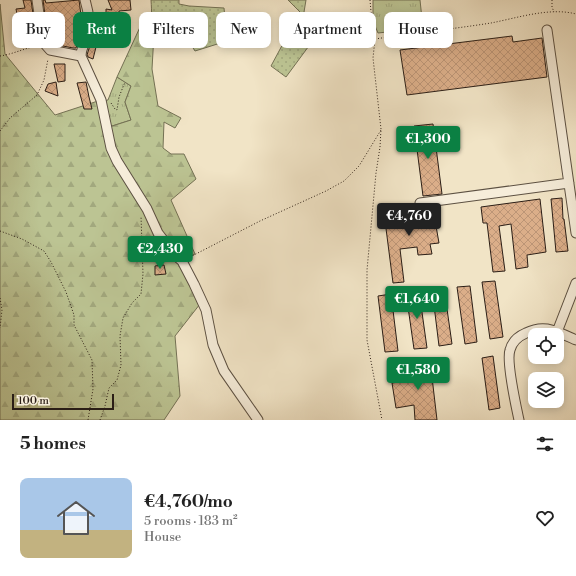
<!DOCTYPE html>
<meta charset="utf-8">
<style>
body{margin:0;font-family:"Libre Bodoni",serif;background:#f2f2f2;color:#222;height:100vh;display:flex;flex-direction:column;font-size:15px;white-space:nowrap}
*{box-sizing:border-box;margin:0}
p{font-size:13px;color:#767676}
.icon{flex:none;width:22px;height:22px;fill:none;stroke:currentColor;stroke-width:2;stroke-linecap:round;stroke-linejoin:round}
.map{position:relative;height:420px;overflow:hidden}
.drawer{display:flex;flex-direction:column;background:#fff;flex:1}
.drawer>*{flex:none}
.guide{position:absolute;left:12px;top:12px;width:552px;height:36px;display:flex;gap:8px}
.controls{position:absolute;left:528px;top:328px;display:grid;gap:8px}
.controls a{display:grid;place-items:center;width:36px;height:36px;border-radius:8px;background:#fff;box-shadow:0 2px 10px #0003;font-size:20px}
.scale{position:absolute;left:12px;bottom:10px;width:102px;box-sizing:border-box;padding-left:4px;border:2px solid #2b1e16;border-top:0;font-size:11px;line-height:14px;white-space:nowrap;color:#2b1e16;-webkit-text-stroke:3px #f6edda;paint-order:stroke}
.price{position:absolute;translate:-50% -34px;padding:0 9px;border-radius:4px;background:#0b8043;color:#fff;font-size:13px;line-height:26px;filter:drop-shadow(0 1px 2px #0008)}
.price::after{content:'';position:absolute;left:50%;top:24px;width:12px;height:9px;margin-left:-6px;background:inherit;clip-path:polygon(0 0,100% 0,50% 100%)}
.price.active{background:#222;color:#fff}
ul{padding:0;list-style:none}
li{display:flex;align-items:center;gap:12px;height:100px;padding:0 20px}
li+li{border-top:1px solid #e0e0e0}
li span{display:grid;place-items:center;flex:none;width:112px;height:80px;border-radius:8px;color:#555}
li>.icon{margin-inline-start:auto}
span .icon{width:48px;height:48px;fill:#fffc;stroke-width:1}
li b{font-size:17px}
h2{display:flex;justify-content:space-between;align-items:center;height:48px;padding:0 20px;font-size:17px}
.tag{padding:0 14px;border-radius:8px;background:#fff;box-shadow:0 2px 10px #0003;font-size:14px;line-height:36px}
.tag.active{background:#0b8043;color:#fff}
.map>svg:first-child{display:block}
.grass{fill:url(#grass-tufts);stroke:#747154}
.forest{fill:url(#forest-firs);stroke:#747154}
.garden{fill:url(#garden-dots);stroke:#747154}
.building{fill:url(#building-cross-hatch);stroke:#2b1e16}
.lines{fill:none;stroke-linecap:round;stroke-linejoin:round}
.minor-casing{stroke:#5c5042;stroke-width:11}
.path{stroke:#2b1e16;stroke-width:1;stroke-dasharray:1 2;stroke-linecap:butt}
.minor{stroke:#f6edda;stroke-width:9}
</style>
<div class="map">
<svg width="576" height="420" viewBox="0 0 576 420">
<defs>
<pattern id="grass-tufts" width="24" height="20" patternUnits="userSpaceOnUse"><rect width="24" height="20" fill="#bcc493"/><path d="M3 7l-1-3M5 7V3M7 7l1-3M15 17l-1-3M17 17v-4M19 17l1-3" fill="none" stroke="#a2a87e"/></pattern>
<pattern id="forest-firs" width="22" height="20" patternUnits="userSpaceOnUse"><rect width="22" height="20" fill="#bcc493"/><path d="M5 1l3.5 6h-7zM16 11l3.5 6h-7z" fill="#a2a87e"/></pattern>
<pattern id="garden-dots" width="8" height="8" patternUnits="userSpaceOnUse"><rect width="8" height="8" fill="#bcc493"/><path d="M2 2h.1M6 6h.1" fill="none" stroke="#a2a87e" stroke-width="1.8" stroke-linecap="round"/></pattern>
<pattern id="building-cross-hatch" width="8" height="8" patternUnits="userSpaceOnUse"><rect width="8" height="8" fill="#dbae89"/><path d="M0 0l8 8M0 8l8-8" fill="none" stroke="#bc9576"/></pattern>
</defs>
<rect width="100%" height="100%" fill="#f1e4c6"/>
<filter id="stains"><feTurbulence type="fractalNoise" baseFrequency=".005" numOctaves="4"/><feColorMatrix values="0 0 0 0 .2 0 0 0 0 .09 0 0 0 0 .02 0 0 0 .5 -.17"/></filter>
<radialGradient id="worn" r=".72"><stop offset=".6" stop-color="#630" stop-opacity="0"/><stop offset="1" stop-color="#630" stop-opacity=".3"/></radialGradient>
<path class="grass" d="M373,0H420L423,28L378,33L373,21Z
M117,77L131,86L125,102L131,120L109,127L102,101L108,100Z"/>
<path class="forest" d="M0,4L5,54L55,115L101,100L109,127L131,120L125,102L131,86L117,77L141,25L151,26L154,34L152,69L158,106L181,118L175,128L164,122L163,148L171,154H184L196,179L171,200L195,254L182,261L200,304L175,336L180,396L164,420H0Z"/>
<path class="garden" d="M151,0H179V4L189,6L224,8L227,41L195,51L181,29L154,34C151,23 152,12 151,0Z
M288,0H306L304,12L320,25L317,35L286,77L271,66L300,12Z"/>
<path class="building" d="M23,0H31L37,42L27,43V30H20L16,9L25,8Z
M43,0H45L46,3L79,0L82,23L81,32L76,48H73L58,45L56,36L48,37Z
M108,0H130L131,10L119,11V33L105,29L106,34L96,39L94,31V27L106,22V9L112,10Z
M512,36L513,42L542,38L547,77L407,95L400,50Z
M91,42L97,43L93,59L88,57L87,55Z
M54,64H65V81L58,82Z
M56,82L58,96L45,91L48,84Z
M86,82L89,97L92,109H84L77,83Z
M433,124L442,194L423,196L414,126Z
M562,198L563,219H564L568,251L556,252L551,199Z
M540,199L546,252L527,255L528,267L516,269L511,224L499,226L505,271L493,272L487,223H483L481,207Z
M433,209L439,243L430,244L432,254L418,255L417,247L400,249L404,282L393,283L384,213L395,212V214Z
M164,265L166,274L155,275V266Z
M495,281L503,337L490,339L482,282Z
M470,286L477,342L465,344L457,287Z
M444,288L452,344L439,346L432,289Z
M419,291L427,348L414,349L406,293Z
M391,294L398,351L385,352L378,296Z
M493,356L500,408L489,410L482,358Z
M430,360L437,420H415L414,405L396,408L392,383L411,380L408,362Z"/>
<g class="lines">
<defs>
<path id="minor" d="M37,0L43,42L50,50L81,56
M85,0C89,12 90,25 86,38C84,45 81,49 81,56L101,100L111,148L117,161L147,209L158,233L175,255L182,261L194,284L206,310L213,345L224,371L258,420
M547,30L576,233
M420,203L569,183
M557,332L576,283
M519,420C516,406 506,361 510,350C512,342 519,336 526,333C532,330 540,328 547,329C557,331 567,336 576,340"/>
</defs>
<use href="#minor" class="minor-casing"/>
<path class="path" d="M370,0L372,23L375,39L373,58L381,129L380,147L376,173L367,270V340L382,420
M552,0V7L554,12
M375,39C414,33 453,29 491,23C517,18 550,7 576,14
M0,56C13,54 23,49 36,46
M111,103L115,109L117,110L119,97L125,82
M0,131L10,118L37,95L44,80L48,59
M0,231L22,239L44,251L51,262L66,292L74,315V325L92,360L93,389L88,420
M190,257L260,221L326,191L344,181L359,166L381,130
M0,298L2,310L0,328
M100,420L105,406L109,388L117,380L121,365L120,336L123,318L132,303L141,294L143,274L141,216"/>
<use href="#minor" class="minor"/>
</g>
<rect width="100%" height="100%" filter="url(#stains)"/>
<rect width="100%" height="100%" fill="url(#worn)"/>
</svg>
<div class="controls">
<a><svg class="icon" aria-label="locate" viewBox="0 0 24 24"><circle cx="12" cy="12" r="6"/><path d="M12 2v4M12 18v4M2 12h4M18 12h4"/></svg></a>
<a><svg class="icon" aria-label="layers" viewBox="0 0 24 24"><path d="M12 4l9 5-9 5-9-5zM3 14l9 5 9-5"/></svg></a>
</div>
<div class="scale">100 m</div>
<b class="price" style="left:428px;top:160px">€1,300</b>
<b class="price active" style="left:409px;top:237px">€4,760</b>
<b class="price" style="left:160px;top:270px">€2,430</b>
<b class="price" style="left:417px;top:320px">€1,640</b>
<b class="price" style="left:418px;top:391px">€1,580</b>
<div class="guide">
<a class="tag">Buy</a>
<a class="tag active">Rent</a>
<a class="tag">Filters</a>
<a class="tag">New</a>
<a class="tag">Apartment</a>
<a class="tag">House</a>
</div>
</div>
<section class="drawer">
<h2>5 homes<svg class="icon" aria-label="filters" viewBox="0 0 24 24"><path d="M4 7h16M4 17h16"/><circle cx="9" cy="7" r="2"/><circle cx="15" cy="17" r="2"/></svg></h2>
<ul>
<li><span style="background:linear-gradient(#a9c7e8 65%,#c2b280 0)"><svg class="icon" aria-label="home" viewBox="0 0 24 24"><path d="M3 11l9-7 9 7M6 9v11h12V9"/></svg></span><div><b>€4,760/mo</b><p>5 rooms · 183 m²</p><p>House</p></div><svg class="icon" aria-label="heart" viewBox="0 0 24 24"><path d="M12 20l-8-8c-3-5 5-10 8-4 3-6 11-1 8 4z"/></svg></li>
</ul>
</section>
